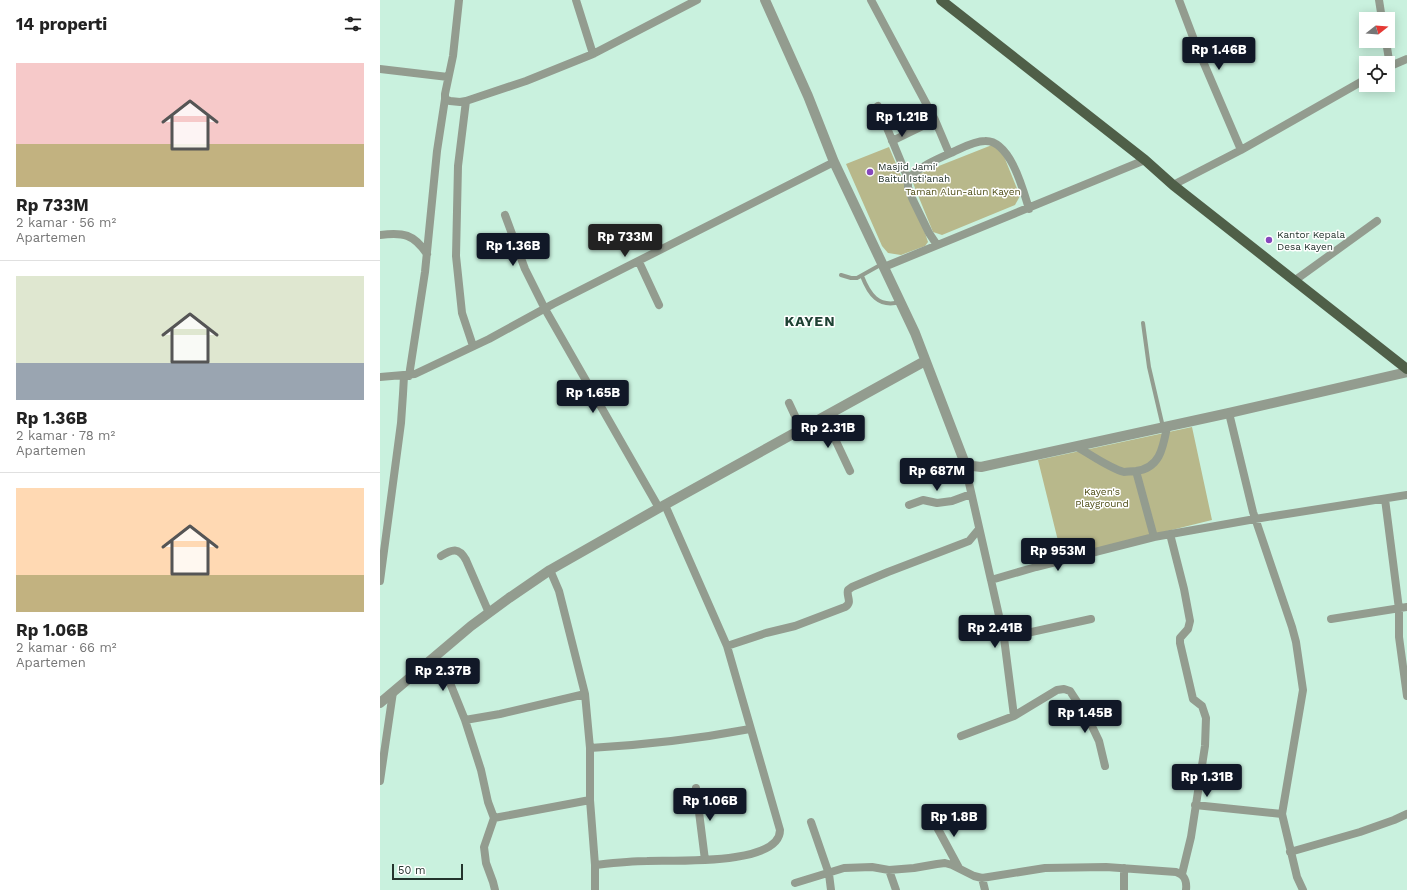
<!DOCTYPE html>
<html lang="id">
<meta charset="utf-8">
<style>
body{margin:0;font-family:"Work Sans",sans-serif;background:#f2f2f2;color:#222;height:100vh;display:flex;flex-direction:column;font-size:15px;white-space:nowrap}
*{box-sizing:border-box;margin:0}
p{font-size:13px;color:#767676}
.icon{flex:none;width:22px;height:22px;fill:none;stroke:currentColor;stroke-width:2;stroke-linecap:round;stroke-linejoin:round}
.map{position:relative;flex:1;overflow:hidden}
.details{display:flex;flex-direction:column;background:#fff;width:380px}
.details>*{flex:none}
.needle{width:26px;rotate:73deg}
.buttons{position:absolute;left:979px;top:12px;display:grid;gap:8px}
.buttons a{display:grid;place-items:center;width:36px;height:36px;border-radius:0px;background:#fff;box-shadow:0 2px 10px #0003;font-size:20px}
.scale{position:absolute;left:12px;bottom:10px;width:71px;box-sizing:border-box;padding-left:4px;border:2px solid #24342d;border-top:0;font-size:11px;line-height:14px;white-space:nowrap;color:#24342d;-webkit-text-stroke:3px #fff;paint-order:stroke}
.price{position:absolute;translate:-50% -34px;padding:0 9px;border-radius:4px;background:#111827;color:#fff;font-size:13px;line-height:26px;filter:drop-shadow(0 1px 2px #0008)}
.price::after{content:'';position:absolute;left:50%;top:24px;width:12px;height:9px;margin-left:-6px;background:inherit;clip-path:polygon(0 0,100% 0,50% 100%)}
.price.selected{background:#222;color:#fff}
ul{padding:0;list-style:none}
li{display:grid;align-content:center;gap:8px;height:212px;padding:0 16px}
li+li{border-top:1px solid #e0e0e0}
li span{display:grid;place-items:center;height:124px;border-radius:0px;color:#555}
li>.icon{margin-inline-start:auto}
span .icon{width:72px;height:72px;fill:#fffc;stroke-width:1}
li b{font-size:17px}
h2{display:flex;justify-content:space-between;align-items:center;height:48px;padding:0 16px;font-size:17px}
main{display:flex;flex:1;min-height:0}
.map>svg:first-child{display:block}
.green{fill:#b8b88b}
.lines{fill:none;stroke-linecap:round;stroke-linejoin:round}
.service{stroke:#939c8f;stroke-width:4}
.minor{stroke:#939c8f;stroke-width:8}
.tertiary{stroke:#939c8f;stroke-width:10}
.primary{stroke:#4f5f48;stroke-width:10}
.poi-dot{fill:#8647bc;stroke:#fff;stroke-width:1.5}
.labels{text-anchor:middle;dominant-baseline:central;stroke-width:3;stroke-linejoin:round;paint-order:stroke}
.poi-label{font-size:10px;fill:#24342d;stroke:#fff;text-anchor:start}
.park-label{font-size:10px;fill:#4e4d16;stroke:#fff}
.district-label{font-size:14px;font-weight:bold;letter-spacing:1px;fill:#1f4234;stroke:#fff}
</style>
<main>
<section class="details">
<h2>14 properti<svg class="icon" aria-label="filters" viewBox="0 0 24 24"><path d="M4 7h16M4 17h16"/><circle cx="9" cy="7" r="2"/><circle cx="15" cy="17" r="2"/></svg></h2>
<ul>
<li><span style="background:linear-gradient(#f6c9c9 65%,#c2b280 0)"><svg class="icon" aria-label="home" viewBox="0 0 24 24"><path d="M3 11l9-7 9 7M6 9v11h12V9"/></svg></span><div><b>Rp 733M</b><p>2 kamar · 56 m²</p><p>Apartemen</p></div></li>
<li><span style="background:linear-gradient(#dfe7d0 70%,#9aa5b1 0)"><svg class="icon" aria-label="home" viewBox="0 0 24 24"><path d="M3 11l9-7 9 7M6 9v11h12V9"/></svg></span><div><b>Rp 1.36B</b><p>2 kamar · 78 m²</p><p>Apartemen</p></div></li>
<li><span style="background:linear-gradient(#ffd9b3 70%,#c2b280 0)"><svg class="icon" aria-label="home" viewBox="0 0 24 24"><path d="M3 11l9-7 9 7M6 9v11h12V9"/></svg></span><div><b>Rp 1.06B</b><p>2 kamar · 66 m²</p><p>Apartemen</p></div></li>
</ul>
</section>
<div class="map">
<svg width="1027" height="890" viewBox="0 0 1027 890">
<rect width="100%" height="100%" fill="#c9f1de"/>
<path class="green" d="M612,145L621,149L640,196L635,205L562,235L553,232L533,183L536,175Z
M509,147L545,233L548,242L545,246L521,255L508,253L502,246L466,164Z
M812,427L832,520L682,557L658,460Z"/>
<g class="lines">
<path class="service" d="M461,275L471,278H477L502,264
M482,276C489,294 498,308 520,302
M763,323L769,367L783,427"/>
<path class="minor" d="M79,0L73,56L65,94V99L70,101L80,102L86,101L146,81L213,54L317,0
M196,0L213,54
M491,0L555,120L512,141
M799,0L816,45L861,150
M999,0L1002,19
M1006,41L1009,60L1008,65
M1008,67L1027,59
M0,69L68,77
M86,101L78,166L76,256L82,313L93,346
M498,106L528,179
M555,120L569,153
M793,185L861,150L986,79
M125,215L145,269L165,309L279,508
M0,235C23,232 34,234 47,254
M557,245L549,233L532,198L528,187V179C540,166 557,159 573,152C582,148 594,141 605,141C630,140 643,189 649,209
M259,262L279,305
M504,267L765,160
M914,281L997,221
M29,376L45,272L57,151L65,99
M0,377L35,374L109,339L173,304L454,162
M409,403L422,431
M849,413L873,512L912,627L916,642L923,690L902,814L917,877L923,890
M445,418L470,471
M697,447C710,454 729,468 744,472C747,472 752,471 756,471C780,468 783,448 787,427
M584,461L611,580L656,567L774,537L875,519L1027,495
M756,471L774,537
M1005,499L1019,609V637L1027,696
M285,505L347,646L386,633L415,626L465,607C473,602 466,597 468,590L472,587L508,572L589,541L599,529
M529,505L543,500L557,503L572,501L591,494
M790,534L804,589L810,621L808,629L800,638V643L813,699L822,706L826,718L825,746L811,837L802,874
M61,556C72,549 79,547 86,560L109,613
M170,570L179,591L205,694L210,748V800L215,865V890
M611,580L624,638L634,716
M0,581L21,423L23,394L24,376
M951,619L1027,607
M624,638L711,619
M55,657L68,678L85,720
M581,736L634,716L677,690L684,689L690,691L709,720L719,741L725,766
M210,748C264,745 317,739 370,729
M0,781L13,692
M316,788L325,860
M815,805L902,814
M114,818L210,800
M552,818L579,868
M431,822L449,874L451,890
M910,852L980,832L1014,820L1027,814
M215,865C233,863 250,861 267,861C292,860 400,866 400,830L347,646
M509,870L516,890
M602,878L605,890
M415,883L464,868L492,867L509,870L534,868L557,864L565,863L572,865L594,876L602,878L665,868L726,867L796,872C805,875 807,881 806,890
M115,890L113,882L106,863L104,847L114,818L108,802L101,770L85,720L120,714L205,694
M744,890V868"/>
<path class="tertiary" d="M385,0L428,96L454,162L535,333L584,461L593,466L601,467L849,413L1027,372
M0,703L91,626L129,598L170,570L279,508L545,361"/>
<path class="primary" d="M561,0L765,160L793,185L1027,369"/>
</g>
<g class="poi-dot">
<circle cx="490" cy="172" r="4"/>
<circle cx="889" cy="240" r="4"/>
</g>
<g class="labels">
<g class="poi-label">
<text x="498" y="166">Masjid Jami'<tspan x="498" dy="12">Baitul Isti'anah</tspan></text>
<text x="897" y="234">Kantor Kepala<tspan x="897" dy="12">Desa Kayen</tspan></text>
</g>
<g class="park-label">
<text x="583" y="191">Taman Alun-alun Kayen</text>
<text x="722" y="491">Kayen's<tspan x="722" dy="12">Playground</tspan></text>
</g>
<g class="district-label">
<text x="430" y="321">KAYEN</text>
</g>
</g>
</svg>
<div class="buttons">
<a><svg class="needle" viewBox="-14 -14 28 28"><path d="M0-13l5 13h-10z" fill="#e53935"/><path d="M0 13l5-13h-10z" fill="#767676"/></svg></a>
<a><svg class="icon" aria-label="locate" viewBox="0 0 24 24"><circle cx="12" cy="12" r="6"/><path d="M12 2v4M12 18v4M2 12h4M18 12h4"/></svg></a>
</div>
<div class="scale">50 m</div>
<b class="price" style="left:839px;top:71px">Rp 1.46B</b>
<b class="price" style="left:522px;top:138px">Rp 1.21B</b>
<b class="price selected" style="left:245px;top:258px">Rp 733M</b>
<b class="price" style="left:133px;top:267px">Rp 1.36B</b>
<b class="price" style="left:213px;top:414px">Rp 1.65B</b>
<b class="price" style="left:448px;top:449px">Rp 2.31B</b>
<b class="price" style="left:557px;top:492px">Rp 687M</b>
<b class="price" style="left:678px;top:572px">Rp 953M</b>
<b class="price" style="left:615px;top:649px">Rp 2.41B</b>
<b class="price" style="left:63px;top:692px">Rp 2.37B</b>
<b class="price" style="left:705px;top:734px">Rp 1.45B</b>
<b class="price" style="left:827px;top:798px">Rp 1.31B</b>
<b class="price" style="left:330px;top:822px">Rp 1.06B</b>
<b class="price" style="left:574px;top:838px">Rp 1.8B</b>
</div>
</main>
